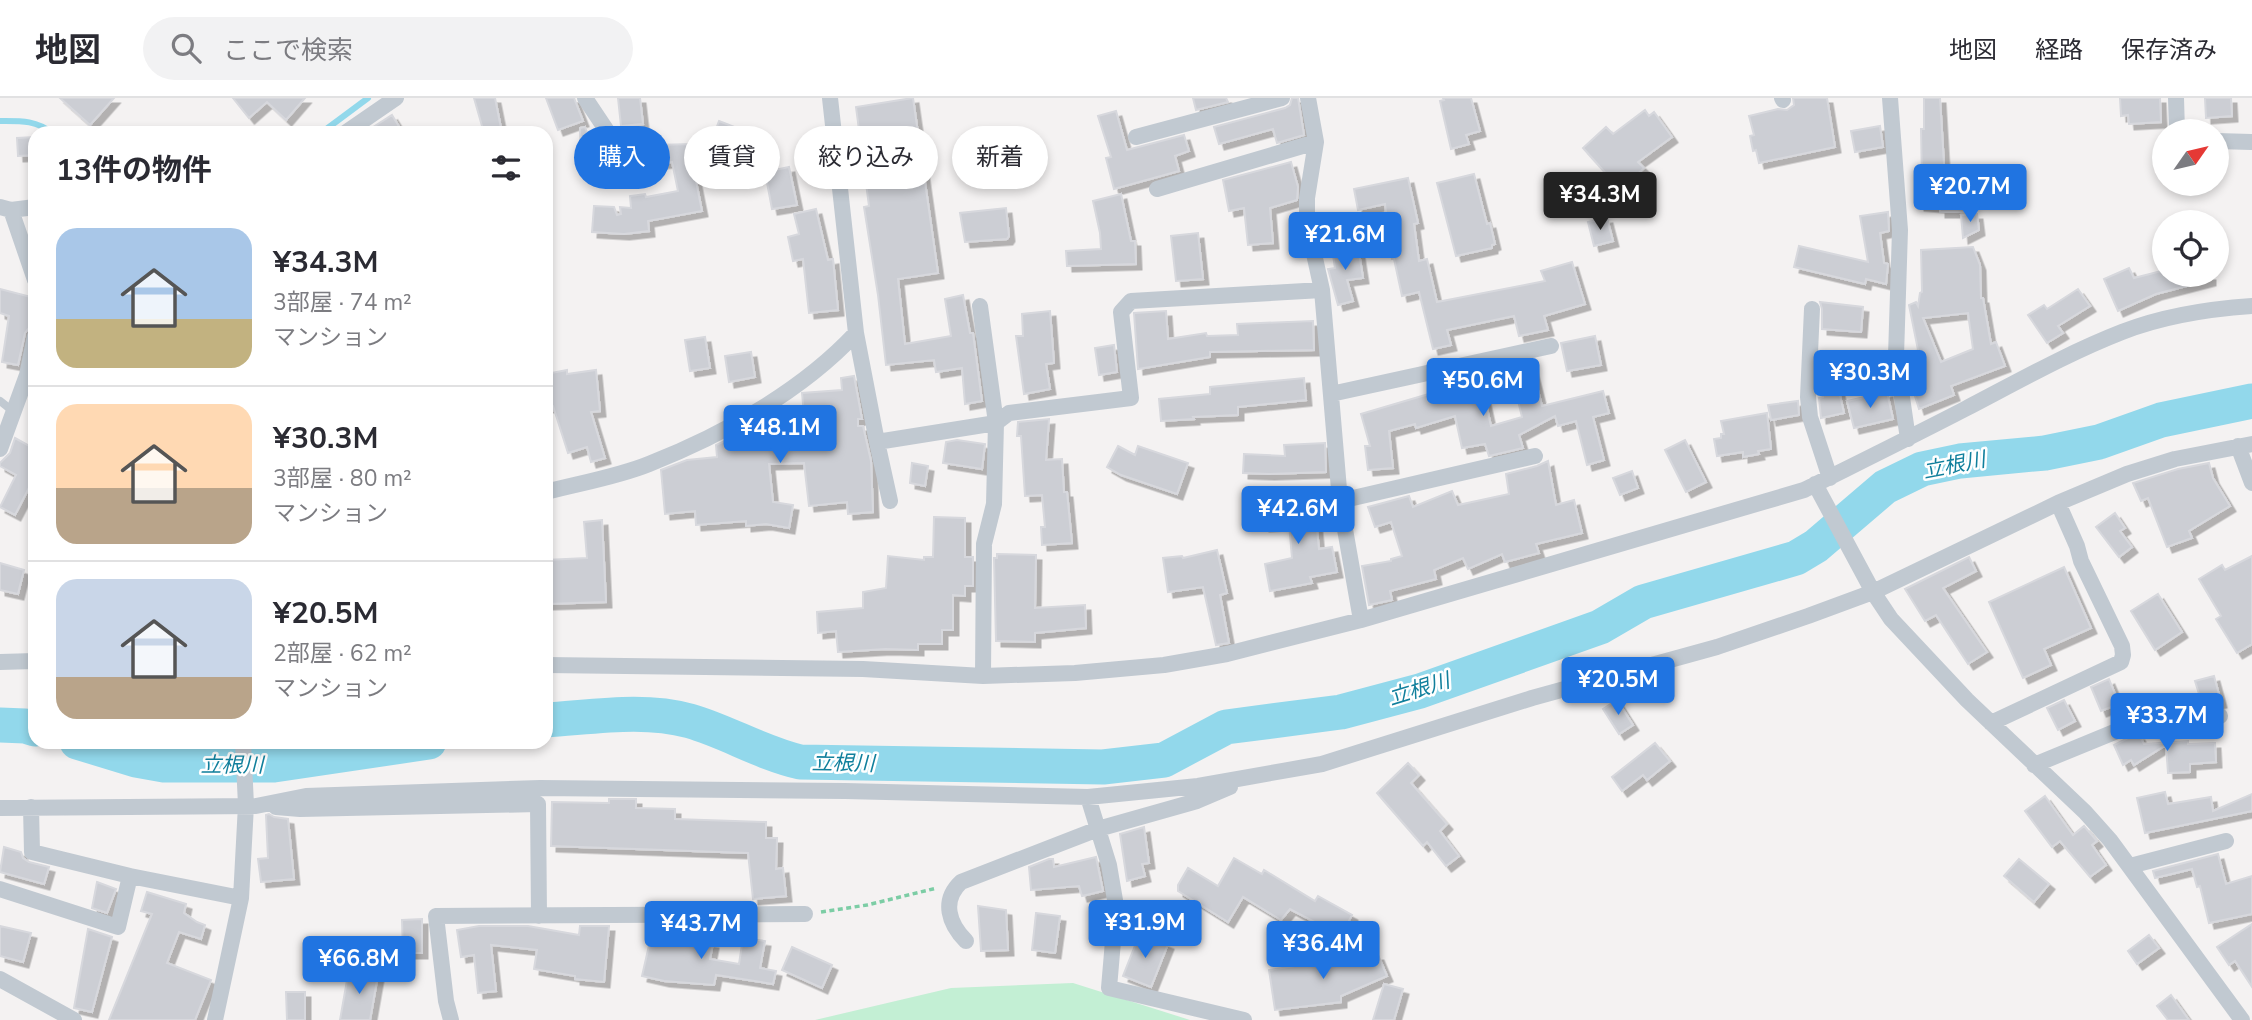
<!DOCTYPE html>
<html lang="ja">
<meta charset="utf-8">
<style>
body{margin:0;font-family:"Nunito Sans","Noto Sans JP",sans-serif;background:#f2f2f3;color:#2b2b33;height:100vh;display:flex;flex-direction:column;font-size:26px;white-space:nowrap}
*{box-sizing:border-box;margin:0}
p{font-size:23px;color:#7c7c81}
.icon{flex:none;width:38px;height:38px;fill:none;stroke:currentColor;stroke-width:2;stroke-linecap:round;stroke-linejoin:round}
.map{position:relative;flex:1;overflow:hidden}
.details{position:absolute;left:28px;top:28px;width:525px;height:623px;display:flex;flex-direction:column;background:#fff;border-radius:21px;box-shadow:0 4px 10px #0003}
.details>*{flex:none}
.guide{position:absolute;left:574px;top:28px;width:665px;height:63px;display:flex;gap:14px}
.needle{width:46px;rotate:56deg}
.controls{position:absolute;left:2152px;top:21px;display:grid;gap:14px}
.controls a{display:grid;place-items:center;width:77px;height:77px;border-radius:50%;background:#fff;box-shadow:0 4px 10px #0003;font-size:35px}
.price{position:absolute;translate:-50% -60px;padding:0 16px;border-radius:7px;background:#2074e1;color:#fff;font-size:23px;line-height:46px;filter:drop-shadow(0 2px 4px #0008)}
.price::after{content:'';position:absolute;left:50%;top:42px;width:21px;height:16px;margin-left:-10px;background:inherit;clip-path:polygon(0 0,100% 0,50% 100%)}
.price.selected{background:#222;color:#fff}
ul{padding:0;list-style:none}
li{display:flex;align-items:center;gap:21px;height:175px;padding:0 28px}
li+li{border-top:2px solid #e1e1e2}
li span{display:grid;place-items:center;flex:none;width:196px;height:140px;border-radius:21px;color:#555}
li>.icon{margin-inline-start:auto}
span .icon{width:84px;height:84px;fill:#fffc;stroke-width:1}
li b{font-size:30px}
h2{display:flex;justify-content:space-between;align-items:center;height:84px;padding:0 28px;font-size:30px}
.chip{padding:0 24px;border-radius:32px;background:#fff;box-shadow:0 4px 10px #0003;font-size:24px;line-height:63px}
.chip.selected{background:#2074e1;color:#fff}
header{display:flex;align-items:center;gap:42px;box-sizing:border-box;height:98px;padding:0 35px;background:#fff;border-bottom:2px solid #e1e1e2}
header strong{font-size:33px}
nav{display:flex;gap:38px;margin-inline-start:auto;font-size:24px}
.search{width:490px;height:63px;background:#f2f2f3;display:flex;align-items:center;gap:18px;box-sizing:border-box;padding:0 24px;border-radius:38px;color:#7c7c81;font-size:26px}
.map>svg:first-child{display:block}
.green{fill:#c3efd4}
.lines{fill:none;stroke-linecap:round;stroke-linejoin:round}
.stream{stroke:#92d8eb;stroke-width:6}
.river{stroke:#92d8eb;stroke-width:35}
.building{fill:#ccced4;stroke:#d7d8dd;stroke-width:2;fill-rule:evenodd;filter:url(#shadow)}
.path{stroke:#7ccda5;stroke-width:3.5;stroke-dasharray:5 3.5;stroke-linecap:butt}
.service{stroke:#c1c9d1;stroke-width:8}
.minor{stroke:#c1c9d1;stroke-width:16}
.labels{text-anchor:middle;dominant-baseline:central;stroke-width:5;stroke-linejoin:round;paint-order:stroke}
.water-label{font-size:21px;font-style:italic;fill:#107f9c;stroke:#fff}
</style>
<header>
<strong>地図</strong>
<div class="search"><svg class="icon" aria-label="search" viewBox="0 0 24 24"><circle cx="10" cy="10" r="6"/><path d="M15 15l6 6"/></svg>ここで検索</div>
<nav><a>地図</a><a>経路</a><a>保存済み</a></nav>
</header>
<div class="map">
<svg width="2252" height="922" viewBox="0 0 2252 922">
<defs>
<filter id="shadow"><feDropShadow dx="5.5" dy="5.5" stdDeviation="0" flood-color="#0004"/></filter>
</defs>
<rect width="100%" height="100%" fill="#f4f2f2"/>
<path class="green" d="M1073,885L1190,922H815L951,890Z"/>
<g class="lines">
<path class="stream" d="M0,23C20,23 36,22 52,35
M321,35L368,0"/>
<path class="river" d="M546,622C593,619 644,610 690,623C728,634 761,655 800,664L1103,669L1164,662L1226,629L1341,614L1420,593L1600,529L1643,504L1796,460L1816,448L1885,389L1922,371L1960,363L2045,355L2099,344L2161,322L2252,303
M0,627L25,628L35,631
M77,644L136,662L164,667H274L429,644"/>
</g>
<path class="building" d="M60,0H114L90,27Z
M233,0H305L286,22L267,4L249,20Z
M474,0H495L502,35H484Z
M546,0H574L583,23L558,32Z
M618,0H640L643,26L621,28Z
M913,0L938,175L898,181L905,246L951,238L945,201L963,197L970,235H973L982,303L965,306L962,270L936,274L934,262L886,267L878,197L864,109L869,108L856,9Z
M1193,0H1226L1228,4L1196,12Z
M1292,0H1298L1304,37L1277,45L1273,31L1219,46L1214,29L1285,10L1290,7Z
M1443,0H1471L1480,33L1466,37L1469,46L1451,51L1440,3L1444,2Z
M1793,0H1827L1835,49L1759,65L1756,52L1753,53L1750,38L1754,37L1749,18L1778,11L1787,12L1794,7Z
M1924,0H1940L1945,83H1968L1969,114H1940V109L1919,107L1918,84H1922L1921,31H1924Z
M2120,0H2160L2161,24L2129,26L2128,17L2121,18Z
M2205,0H2231L2232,18L2206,20Z
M1645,12L1649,18L1654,14L1672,39L1638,64L1644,70L1624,89H1618L1583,50L1606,29L1613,36Z
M1116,13L1127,52L1184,37L1189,53L1175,58L1179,73L1114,91L1106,60L1111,59L1098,18Z
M392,17L403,35H364Z
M719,23L755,37L746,63L709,50Z
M1880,28L1883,49L1855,54L1851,33Z
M585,29L603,78L585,79L584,74H581L580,30Z
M35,39V57L18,58L17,40Z
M694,46L695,63H692L702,113L648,123L649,133L624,136L592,134L594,108L614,109L617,117L621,116L620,109L631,110L630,98L645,96L646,99L678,93L672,64L654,65L653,47Z
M1291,64L1298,89L1297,102L1270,110L1273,145L1248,147L1244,110L1229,113L1223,82Z
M789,69L797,107L772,111L765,74Z
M1474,76L1487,126L1490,125L1495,146L1492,147V150L1456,158L1437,85Z
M1408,80L1418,125L1414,126L1419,163L1427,161L1437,204L1545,183L1541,173L1572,164L1585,206L1544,218L1548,232L1519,238L1514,218L1447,232L1451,247L1433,251L1419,194L1402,198L1394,161H1392L1385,106L1358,112L1354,91Z
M1121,96L1131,143H1135L1136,166L1067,168L1066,153L1101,151L1100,135L1093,103Z
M1006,110L1009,138L1007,141L965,144L960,115Z
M816,111L828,162L833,161L838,212L809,215L803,161L793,163L788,139L799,136L794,116Z
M1888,114L1889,133L1880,135L1884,165L1888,166L1886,186L1866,181L1865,186L1794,169L1799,148L1868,164L1860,118Z
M1977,116L1979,132L1963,140L1961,117Z
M1607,120L1613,143L1594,148L1588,124Z
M1198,135L1203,181L1176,183L1171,138Z
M1358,148L1363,180L1347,182L1353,203L1338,207L1328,171L1335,170L1332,151Z
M1973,149L1980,167L1981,200H1983L1991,246L1996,244L2005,268L1951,288L1954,297L1919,311L1910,282L1919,278L1910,255L1918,252L1909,207L1916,204L1918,208L1920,195L1922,194L1921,152ZM1968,215L1973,251L1941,264L1923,220Z
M2129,170L2134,180L2165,172V177H2210V182L2156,196L2118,213L2104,181Z
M0,191L35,200V228L28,231L25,235L18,267L2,264L9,218L0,215Z
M2078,191L2090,208L2058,228L2063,235L2047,245L2028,217L2044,207L2047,211Z
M1820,204L1863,209L1861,234L1822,231V211Z
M1050,213L1054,265L1046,266L1050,291L1024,296L1016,238H1023L1022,216Z
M1166,213L1168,241L1206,235L1207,238L1238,237L1237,226L1313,223L1314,252L1210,254V259L1138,271L1134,215Z
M1595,238L1601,267L1567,273L1561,245Z
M705,239L710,270L690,273L685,242Z
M1114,247L1117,274L1099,277L1095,250Z
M751,254L755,279L729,284L725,258Z
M1532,269L1542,308L1603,293L1609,315L1593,319L1604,362L1587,367L1576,323L1558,328L1555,318L1519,337L1523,350L1489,358L1485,346L1462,350L1455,318L1416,330L1415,326L1389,333L1393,370L1368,372L1365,348H1370L1361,316L1449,290L1448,286L1480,279L1491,328L1522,319L1511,274Z
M567,272V276L596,272L600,313L591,314L605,360L591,364L587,349L568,355L553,308L546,309V276Z
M1835,275L1844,315L1821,320L1819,300L1823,299L1819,278Z
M854,278L862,321H858V328H863L871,363L873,414L848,416L847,404L809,408L804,365L769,366L773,404L793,407L789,430L766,426L746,428V423L696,427L695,413L665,416L661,372L687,362L717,359L716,347L735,338L766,335L765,320L770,317L804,316L802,295L842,292L841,280Z
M1304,280L1306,302L1238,309V317L1193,319L1194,321L1161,323L1159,301L1210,296V289Z
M1887,294L1893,321L1854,330L1847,303Z
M1798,303L1799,317L1771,322L1768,307Z
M1767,315L1771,351L1758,353L1759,356L1743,359V354L1717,358L1714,341L1721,340V336H1724L1721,323Z
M1049,321L1046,362L1062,361L1064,394H1067L1072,445L1042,447L1041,429H1045L1042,397L1025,398L1021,338H1017L1018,324Z
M15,340L35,351V378L15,417L0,409L16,377L0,368V365L10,355Z
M957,342L985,346L982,371L943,365L946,344Z
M1685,342L1706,384L1686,394L1665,352Z
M1325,345L1326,374L1269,376L1243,375L1244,356L1285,358L1284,347Z
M1118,348L1135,357L1138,348L1188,365L1177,396L1121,377L1107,369Z
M1548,363L1556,407L1574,402L1582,435L1536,446L1539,455L1505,464L1502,456L1468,471L1463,460L1434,472L1436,481L1390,493L1392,502L1369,507L1362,468L1391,463V461L1402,458L1391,424L1375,429L1368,409L1409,398L1413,409L1452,393L1458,407L1509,396L1506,376L1537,368Z
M912,365L928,368L925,388L910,385Z
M2209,365L2213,380L2230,408L2189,433L2192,440L2167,449L2148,400L2141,403L2133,385L2178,371Z
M1632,373L1638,390L1620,397L1613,380Z
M1314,402L1319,451L1332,449L1337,474L1310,479L1312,485L1270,493L1265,466L1292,460L1289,426L1264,428L1262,407Z
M2115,415L2125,430L2120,433L2132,449L2119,459L2096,429Z
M934,419L965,420V459H973V488H965V498L953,497V532H942V546H918V552L886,551L838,554L836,533L818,535L817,514L863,510V494L886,490L888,458L924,462V459H933Z
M602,422L606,504L546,506V462L587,460L584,424Z
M1217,452L1227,495L1220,497L1229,545L1216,547L1203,489L1168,494L1163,460L1182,458L1183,460Z
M997,456L1036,457L1035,510L1085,507L1086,530L1035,535V544L996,543L994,460H997Z
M2252,458V546L2237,555L2216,521L2221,518L2199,481L2222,467L2225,472Z
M1969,459L1976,473L1943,490L1987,554L1968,566L1936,517L1925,523L1905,491Z
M0,465L24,472L18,496L0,492Z
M2064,469L2091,530L2044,551L2051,567L2023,580L1989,504Z
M2158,496L2182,534L2155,552L2131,513Z
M2214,578L2221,604L2203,609L2195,583Z
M2109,581L2119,606L2101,613L2091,589Z
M1617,602L1633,627L1619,636L1603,611Z
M2064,602L2075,623L2058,632L2047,610Z
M2139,637L2144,646L2188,643V646L2215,645L2216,664L2190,666V674L2168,675L2166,647L2134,667L2131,662L2123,667L2114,647L2132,638Z
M1655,645L1670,663L1647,682L1643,677L1622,693L1612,679Z
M1408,665L1419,677L1411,685L1447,726L1440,733L1459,758L1446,768L1427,744L1423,748L1377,695Z
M2165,694L2168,706L2211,699L2213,713L2252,696V713L2145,735L2137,700Z
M2045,698L2073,737L2084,728L2097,743L2092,747L2106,767L2090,779L2060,743L2052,749L2025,713Z
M609,701H636V710L675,711V721L766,724V740H777L776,771L783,770L786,798L753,801L748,755L551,748L552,704L609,705Z
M269,716L274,719L288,721L294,781L261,784L258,761L268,760L266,717Z
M1144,729L1149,765L1142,766L1145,778L1127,783L1120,736Z
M4,749L21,754L23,760L29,764L49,769L44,786L0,774Z
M2218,756L2226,786L2252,778V816L2209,825L2200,788L2197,789L2192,771L2155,780L2153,773Z
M1096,759L1103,793L1082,798L1079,788L1031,792L1029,769L1049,761H1053L1054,769Z
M1234,760L1262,776L1264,772L1315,803L1318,798L1352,817L1341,838L1290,811L1281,822L1243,799L1228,824L1178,793V787L1188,770L1218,788Z
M2019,761L2049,786L2034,804L2004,778Z
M97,784L116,791L107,815L92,810Z
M147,794L186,806L184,815L197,824L205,827L201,841L179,834L167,865L211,882L195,922H109L152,816L141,813Z
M978,808L1006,812L1008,852L981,853Z
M1036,815L1060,818L1055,855L1032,852Z
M422,821V855H403L402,822Z
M2252,826V889L2235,863L2229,867L2217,849Z
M0,828L31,835L23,864L0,858Z
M479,828H528L579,837L580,828H609L604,884L575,881V878L534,871L537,852L491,847L496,893L478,895L474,857L461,859L457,832Z
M653,830L675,836L674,839L713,845L710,861L739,866L743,840L765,843L760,870L776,873L773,886L716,877L714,887L664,883L642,878Z
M88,831L112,839L92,914L74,910Z
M1140,835L1168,846L1151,889L1123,878Z
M2149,837L2159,850L2137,866L2128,853Z
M792,849L832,867L822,890L782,872Z
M1378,857L1387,878L1341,898V904L1275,912L1269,872L1327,863L1323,870L1347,860Z
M349,871L378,877L370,922H340Z
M1384,886L1403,891L1394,922H1373Z
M286,894H305V922H287Z
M2171,897L2189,922H2168L2157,908Z"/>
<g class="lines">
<path class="path" d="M821,814L867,807L937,790"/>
<path class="service" d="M0,303L14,314"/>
<path class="minor" d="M585,0L615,45L621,77
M1308,0L1316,44L1307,100V124L1322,192L1340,403L1361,522
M1782,0L1783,2
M1890,0L1900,132L1896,258L1908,341
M2176,0L2177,33
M345,35L396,0
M1136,39L1282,0
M2217,43L2251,44
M1157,91L1316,44
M0,109L11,112L35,109
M11,112L35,182
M980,208L996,325L994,406L984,446L983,578
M1812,211L1808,299L1810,319L1830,380
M856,235L877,344L996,325L1009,315L1131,300L1121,214L1131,203L1322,192
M1331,296L1551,248
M877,344L890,403
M2238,348L2252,385
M0,351L27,277L35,238
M1815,386L1873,494L1891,521L1967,602L2085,714L2110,742L2242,922
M546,394C580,385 617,379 649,366C723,337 802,293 856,235L830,0
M1340,403L1535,358
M0,564L35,563
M546,567L863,571L983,578L1075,575L1164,567L1227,556L1361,522L1804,392C1858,365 1911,339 1965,311C2017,284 2068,255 2122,234C2163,218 2208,211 2252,208
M1991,625L2121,564L2123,557L2122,548L2081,463L2077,448L2058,405
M2034,667L2129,628L2220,618
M1088,699L1109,767L1116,808L1109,890L1244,922
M31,709L32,754L130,778
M276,709L300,711L538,706L539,818
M0,710L256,708L306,698L540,690L845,693L1088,699L1198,688L1322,666L1532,600L1717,549L1808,518L1873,494L2058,405L2127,376L2175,361L2252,346
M2130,768L2226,743
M0,791L118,829L130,778L241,800
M966,843C949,826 941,803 961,784L1098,731L1197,703L1230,689
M0,881L74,922
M215,922L241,800L246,707L243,644
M451,922L446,903L436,818L805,816"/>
</g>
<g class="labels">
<g class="water-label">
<text transform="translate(1954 367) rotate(-11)">立根川</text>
<text transform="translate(1419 591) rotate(-17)">立根川</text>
<text transform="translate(843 665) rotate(1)">立根川</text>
<text x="232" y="667">立根川</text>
</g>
</g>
</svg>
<div class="controls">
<a><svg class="needle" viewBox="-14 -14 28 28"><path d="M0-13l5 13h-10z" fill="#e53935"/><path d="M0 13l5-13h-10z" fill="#7c7c81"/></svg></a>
<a><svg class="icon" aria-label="locate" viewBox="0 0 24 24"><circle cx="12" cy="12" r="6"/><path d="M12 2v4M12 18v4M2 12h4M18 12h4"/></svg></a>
</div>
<b class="price" style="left:1970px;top:126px">¥20.7M</b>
<b class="price selected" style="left:1600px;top:134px">¥34.3M</b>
<b class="price" style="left:1345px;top:174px">¥21.6M</b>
<b class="price" style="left:1870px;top:312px">¥30.3M</b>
<b class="price" style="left:1483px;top:320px">¥50.6M</b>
<b class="price" style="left:780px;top:367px">¥48.1M</b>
<b class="price" style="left:1298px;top:448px">¥42.6M</b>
<b class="price" style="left:1618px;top:619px">¥20.5M</b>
<b class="price" style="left:2167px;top:655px">¥33.7M</b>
<b class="price" style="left:1145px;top:862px">¥31.9M</b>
<b class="price" style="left:701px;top:863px">¥43.7M</b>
<b class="price" style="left:1323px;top:883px">¥36.4M</b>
<b class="price" style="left:359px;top:898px">¥66.8M</b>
<div class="guide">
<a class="chip selected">購入</a>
<a class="chip">賃貸</a>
<a class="chip">絞り込み</a>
<a class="chip">新着</a>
</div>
<section class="details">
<h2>13件の物件<svg class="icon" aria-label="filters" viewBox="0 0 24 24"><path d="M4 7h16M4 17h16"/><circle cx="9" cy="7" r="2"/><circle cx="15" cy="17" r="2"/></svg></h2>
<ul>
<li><span style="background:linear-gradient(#a9c7e8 65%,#c2b280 0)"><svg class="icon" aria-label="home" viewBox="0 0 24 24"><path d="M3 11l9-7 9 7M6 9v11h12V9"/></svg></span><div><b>¥34.3M</b><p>3部屋 · 74 m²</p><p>マンション</p></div></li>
<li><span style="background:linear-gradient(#ffd9b3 60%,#b9a48a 0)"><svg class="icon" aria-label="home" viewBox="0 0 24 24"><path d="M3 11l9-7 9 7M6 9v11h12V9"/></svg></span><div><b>¥30.3M</b><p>3部屋 · 80 m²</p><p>マンション</p></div></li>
<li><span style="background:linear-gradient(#c9d6e8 70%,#b9a48a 0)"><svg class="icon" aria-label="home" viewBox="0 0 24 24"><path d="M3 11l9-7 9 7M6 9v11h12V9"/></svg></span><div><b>¥20.5M</b><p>2部屋 · 62 m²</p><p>マンション</p></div></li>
</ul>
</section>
</div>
